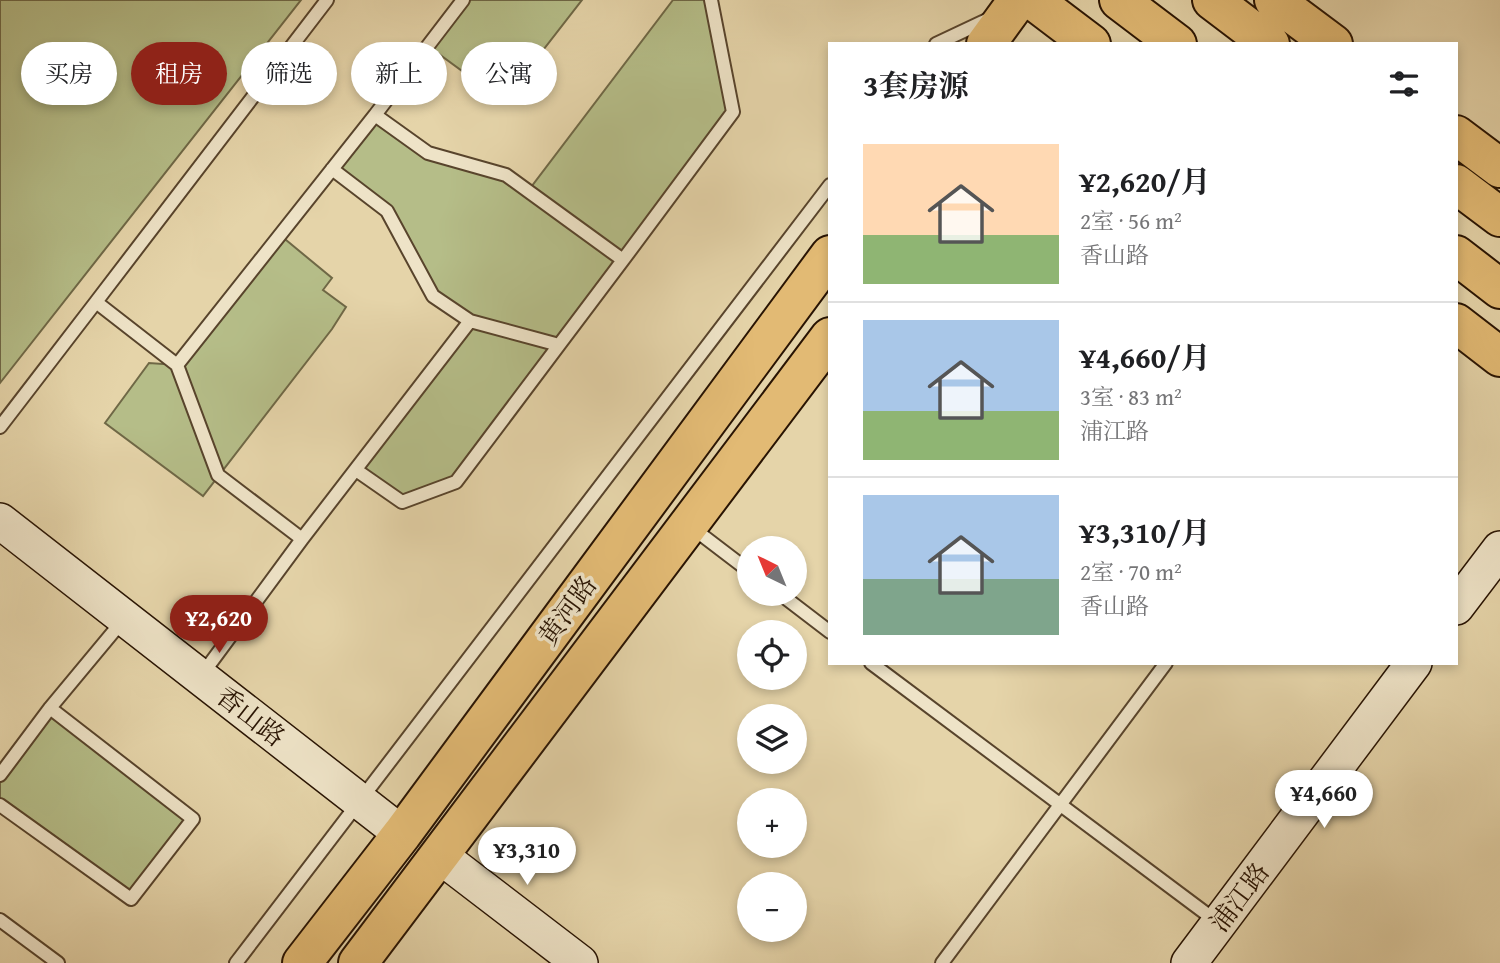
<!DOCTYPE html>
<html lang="zh">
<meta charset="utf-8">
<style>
body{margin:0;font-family:"Gentium Book Plus","Noto Serif SC",serif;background:#f6f6f6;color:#202124;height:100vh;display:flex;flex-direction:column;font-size:26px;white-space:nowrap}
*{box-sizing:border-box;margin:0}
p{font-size:23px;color:#757577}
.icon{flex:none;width:38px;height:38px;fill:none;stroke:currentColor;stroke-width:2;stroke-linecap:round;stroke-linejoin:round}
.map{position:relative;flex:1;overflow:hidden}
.side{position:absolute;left:828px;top:42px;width:630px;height:623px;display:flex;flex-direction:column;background:#fff;border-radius:0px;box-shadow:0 4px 10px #0003}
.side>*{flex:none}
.hud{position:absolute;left:21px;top:42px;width:665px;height:63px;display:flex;gap:14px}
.needle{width:46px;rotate:317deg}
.buttons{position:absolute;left:737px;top:536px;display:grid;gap:14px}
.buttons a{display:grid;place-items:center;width:70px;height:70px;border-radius:50%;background:#fff;box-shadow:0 4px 10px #0003;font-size:35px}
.price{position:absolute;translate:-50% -60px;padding:0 16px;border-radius:24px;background:#fff;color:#222;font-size:23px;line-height:46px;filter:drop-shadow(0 2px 4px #0008)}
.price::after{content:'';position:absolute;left:50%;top:42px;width:21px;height:16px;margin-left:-10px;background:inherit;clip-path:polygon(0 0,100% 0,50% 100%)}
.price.active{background:#8f2418;color:#fff}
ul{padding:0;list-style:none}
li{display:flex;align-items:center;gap:21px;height:175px;padding:0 35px}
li+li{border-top:2px solid #e0e0e0}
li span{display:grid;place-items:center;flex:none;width:196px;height:140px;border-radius:0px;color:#555}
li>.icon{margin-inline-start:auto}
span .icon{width:84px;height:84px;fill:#fffc;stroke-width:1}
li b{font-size:30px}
h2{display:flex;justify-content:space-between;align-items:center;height:84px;padding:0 35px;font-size:30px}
.chip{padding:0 24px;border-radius:32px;background:#fff;box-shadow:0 4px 10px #0003;font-size:24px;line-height:63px}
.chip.active{background:#8f2418;color:#fff}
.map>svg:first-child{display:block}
.green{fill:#b5bd88;stroke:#6f6846;stroke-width:2}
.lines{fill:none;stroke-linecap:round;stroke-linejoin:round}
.lane-casing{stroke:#58442c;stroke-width:16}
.secondary-casing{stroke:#291403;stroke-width:38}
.primary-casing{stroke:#291403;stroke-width:42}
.lane{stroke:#eee3c7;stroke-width:12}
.secondary{stroke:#eee3c7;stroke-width:35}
.primary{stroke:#e2ba74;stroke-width:38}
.labels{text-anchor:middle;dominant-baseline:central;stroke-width:7;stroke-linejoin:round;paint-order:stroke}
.street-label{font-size:26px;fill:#291403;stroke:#eee3c7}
</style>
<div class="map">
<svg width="1500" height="963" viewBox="0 0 1500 963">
<rect width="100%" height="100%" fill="#e5d4a9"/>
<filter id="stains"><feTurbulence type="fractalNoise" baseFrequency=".00286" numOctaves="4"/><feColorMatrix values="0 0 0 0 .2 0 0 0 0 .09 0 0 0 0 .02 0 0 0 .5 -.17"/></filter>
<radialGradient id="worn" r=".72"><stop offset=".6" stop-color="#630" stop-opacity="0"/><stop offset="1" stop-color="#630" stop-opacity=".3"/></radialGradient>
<path class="green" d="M0,0H301L0,383Z
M463,0H582L512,90L493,75L484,87L428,46Z
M673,0H711L733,112L456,482L402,502L356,470L470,321L433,296L387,211L332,169L375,115L428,153L506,175L528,191Z
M280,235L332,278L323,290L346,307L332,329L203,496L105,423L149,363L177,365Z
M50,708L193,819L131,899L0,802V779Z"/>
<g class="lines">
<defs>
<path id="lane" d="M936,44L989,19
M375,115L463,0
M332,169L387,211L433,296L470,321
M623,260L733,112L711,0
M96,302L327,0
M177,365L218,475L302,539
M0,427L96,302L177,365L375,115L428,153L506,175L623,260L559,345L470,321L302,539L201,676
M356,470L402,502L456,482L559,345
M690,526L749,571
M779,593L830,632
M871,663L1216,921
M0,775L50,708L124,619
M0,805L131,899L193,819L50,708
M0,920L58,963
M236,963L830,185
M942,963L1166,663"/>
<path id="secondary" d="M0,521L402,834
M1456,607L1500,549
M439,855L580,963
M1189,963L1414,663"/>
<path id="primary" d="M1033,0L1091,44
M1119,0L1177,44
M1212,0L1270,44
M1274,0L1333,44
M986,44L1018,0
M1456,135L1500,168
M1456,184L1500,217
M1456,255L1500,289
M1456,323L1500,357
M302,963L402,834L830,255
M358,963L830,337"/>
</defs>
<use href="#lane" class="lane-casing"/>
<use href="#secondary" class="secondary-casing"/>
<use href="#primary" class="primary-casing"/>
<use href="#lane" class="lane"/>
<use href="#secondary" class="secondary"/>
<use href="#primary" class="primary"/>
</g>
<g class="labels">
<g class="street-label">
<text transform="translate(567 610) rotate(-54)">黄河路</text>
<text transform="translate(251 716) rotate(38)">香山路</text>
<text transform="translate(1239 897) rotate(-53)">浦江路</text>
</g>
</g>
<rect width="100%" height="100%" filter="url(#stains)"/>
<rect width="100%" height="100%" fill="url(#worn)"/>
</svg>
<div class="buttons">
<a><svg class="needle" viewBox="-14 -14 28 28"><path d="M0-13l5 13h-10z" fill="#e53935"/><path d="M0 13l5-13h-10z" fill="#757577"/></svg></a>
<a><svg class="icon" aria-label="locate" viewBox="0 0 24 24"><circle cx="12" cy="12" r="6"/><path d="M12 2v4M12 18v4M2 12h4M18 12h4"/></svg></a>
<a><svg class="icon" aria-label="layers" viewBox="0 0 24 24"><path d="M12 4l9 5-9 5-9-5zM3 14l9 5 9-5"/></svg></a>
<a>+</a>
<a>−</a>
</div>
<b class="price active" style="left:219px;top:655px">¥2,620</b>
<b class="price" style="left:1324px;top:830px">¥4,660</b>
<b class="price" style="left:527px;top:887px">¥3,310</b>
<div class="hud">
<a class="chip">买房</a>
<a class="chip active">租房</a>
<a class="chip">筛选</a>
<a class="chip">新上</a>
<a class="chip">公寓</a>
</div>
<section class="side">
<h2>3套房源<svg class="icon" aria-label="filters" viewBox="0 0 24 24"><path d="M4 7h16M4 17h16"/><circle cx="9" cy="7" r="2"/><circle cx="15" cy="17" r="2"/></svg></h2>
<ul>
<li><span style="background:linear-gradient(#ffd9b3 65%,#8fb573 0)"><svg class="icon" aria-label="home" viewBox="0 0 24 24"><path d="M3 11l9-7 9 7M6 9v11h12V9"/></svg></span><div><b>¥2,620/月</b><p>2室 · 56 m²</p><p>香山路</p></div></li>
<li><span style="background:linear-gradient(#a9c7e8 65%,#8fb573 0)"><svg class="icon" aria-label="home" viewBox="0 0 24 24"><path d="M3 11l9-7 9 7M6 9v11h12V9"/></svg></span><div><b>¥4,660/月</b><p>3室 · 83 m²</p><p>浦江路</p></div></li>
<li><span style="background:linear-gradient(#a9c7e8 60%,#7fa58c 0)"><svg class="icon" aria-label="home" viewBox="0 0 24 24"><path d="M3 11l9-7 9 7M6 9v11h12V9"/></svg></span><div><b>¥3,310/月</b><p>2室 · 70 m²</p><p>香山路</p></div></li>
</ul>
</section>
</div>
